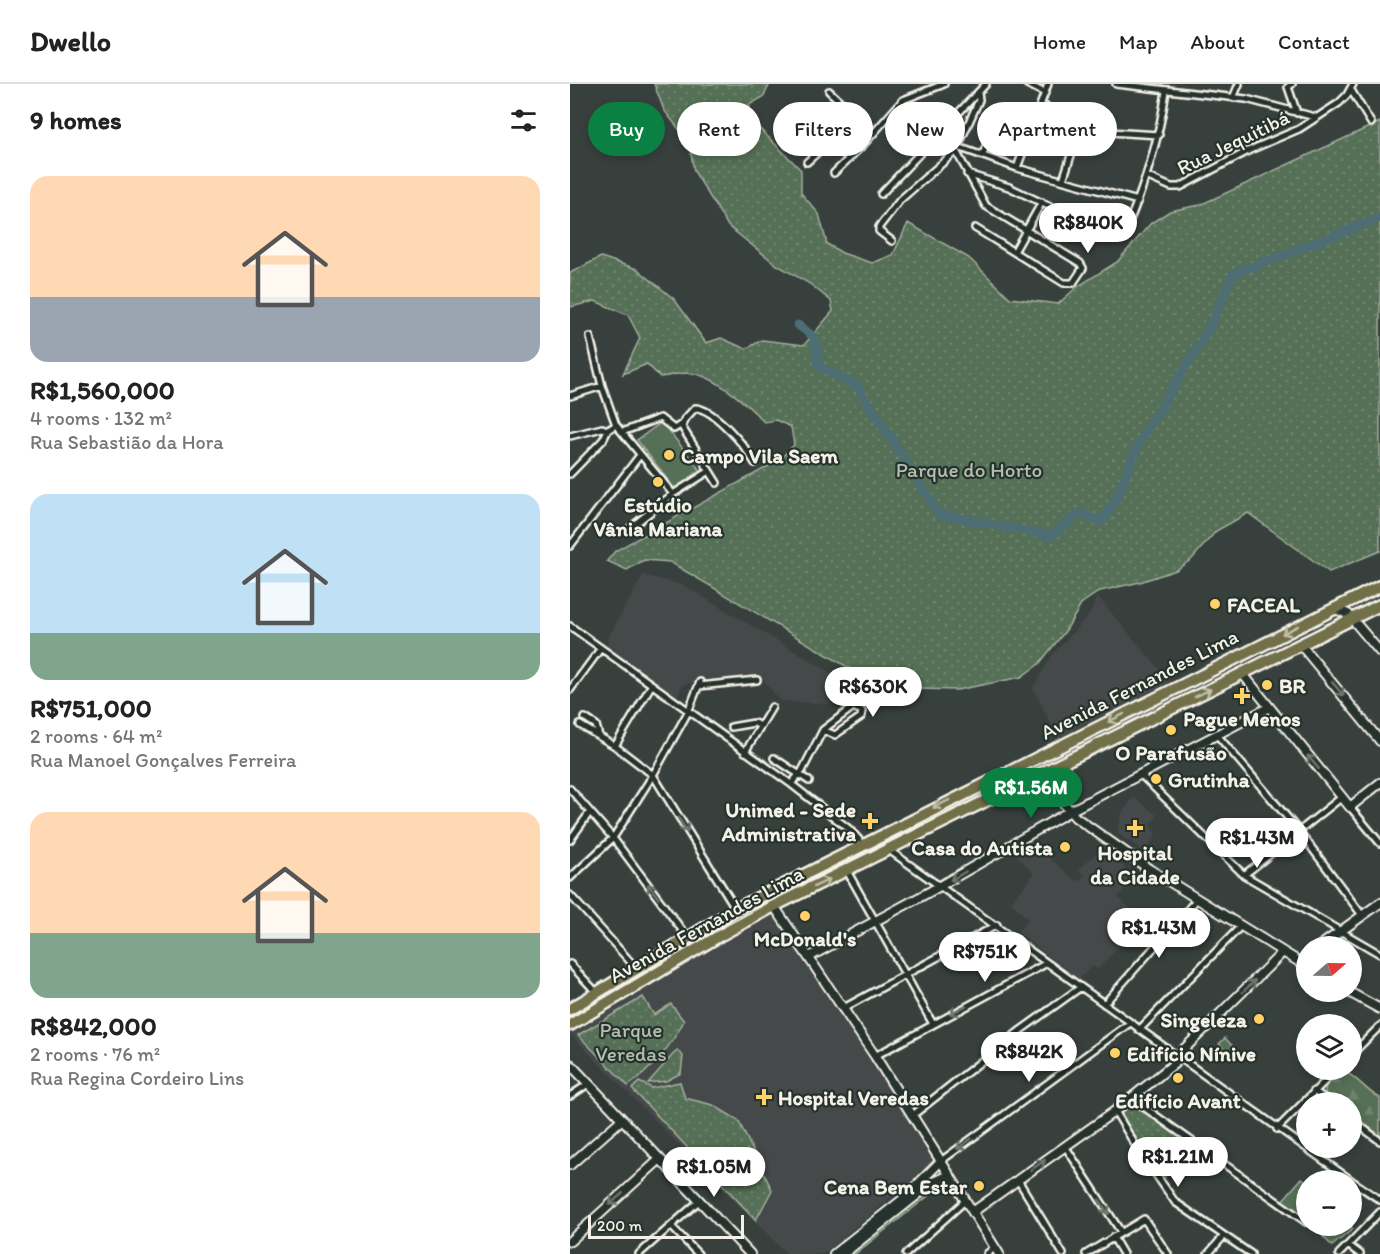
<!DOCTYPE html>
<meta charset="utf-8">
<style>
body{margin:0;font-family:Itim,sans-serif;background:#f6f6f6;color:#222;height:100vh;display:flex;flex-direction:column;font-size:22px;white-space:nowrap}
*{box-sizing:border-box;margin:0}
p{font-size:20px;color:#767676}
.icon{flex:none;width:33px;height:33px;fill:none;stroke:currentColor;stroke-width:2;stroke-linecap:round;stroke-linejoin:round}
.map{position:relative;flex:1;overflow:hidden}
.panel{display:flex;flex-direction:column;background:#fff;width:570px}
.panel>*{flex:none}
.top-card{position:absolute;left:18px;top:18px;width:570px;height:54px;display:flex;gap:12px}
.needle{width:39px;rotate:70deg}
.buttons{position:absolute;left:726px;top:852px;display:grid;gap:12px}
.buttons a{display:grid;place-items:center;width:66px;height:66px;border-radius:50%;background:#fff;box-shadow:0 3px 9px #0003;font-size:30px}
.scale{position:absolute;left:18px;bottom:15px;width:156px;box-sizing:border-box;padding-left:6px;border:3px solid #f4f1e8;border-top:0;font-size:16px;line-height:21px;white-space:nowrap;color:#f4f1e8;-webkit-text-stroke:4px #26332d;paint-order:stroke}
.price{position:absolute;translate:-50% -51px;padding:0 14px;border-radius:21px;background:#fff;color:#222;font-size:20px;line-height:39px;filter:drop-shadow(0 2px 3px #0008)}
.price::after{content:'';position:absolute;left:50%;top:36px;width:18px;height:14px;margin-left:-9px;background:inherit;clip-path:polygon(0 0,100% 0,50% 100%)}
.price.selected{background:#0b8043;color:#fff}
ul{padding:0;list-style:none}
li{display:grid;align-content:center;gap:12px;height:318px;padding:0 30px}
li span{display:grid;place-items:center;height:186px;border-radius:18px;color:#555}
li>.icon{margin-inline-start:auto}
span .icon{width:108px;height:108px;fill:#fffc;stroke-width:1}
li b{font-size:26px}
h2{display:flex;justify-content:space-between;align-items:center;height:72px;padding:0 30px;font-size:26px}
.chip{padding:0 21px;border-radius:27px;background:#fff;box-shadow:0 3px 9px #0003;font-size:21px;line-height:54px}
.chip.selected{background:#0b8043;color:#fff}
header{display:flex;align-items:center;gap:36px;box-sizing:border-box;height:84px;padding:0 30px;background:#fff;border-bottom:2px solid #e0e0e0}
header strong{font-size:28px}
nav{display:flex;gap:33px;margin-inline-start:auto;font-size:21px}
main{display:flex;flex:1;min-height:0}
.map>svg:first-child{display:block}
.built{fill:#45494a}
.green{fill:#556f56;stroke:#a4b09f;stroke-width:1.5}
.forest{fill:url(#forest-firs);stroke:#a4b09f;stroke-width:1.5}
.park{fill:url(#park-dots);stroke:#a4b09f;stroke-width:1.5}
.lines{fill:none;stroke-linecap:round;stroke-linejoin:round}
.river{stroke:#4e6e75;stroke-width:9}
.street-casing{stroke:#f4f1e8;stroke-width:10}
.secondary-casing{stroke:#f4f1e8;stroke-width:12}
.highway-casing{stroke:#f4f1e8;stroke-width:15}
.street{stroke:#26332d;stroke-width:5}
.secondary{stroke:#26332d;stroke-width:8}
.highway{stroke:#71704a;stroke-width:10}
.oneway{stroke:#c0bda9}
.oneway2{stroke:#6e766e}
.poi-dot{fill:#ffd166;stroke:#26332d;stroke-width:2}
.labels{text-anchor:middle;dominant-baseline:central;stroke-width:4.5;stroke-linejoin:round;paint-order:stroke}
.street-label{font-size:21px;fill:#f4f1e8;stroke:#26332d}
.poi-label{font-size:21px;font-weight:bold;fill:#f4f1e8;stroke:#26332d;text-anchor:start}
.park-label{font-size:21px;fill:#b4bdae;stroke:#26332d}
</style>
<header>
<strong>Dwello</strong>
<nav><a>Home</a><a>Map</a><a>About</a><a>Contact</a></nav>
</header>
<main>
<section class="panel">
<h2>9 homes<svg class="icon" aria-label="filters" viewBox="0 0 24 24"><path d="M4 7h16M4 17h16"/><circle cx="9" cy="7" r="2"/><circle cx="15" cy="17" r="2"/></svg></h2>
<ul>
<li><span style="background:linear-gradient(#ffd9b3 65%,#9aa5b1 0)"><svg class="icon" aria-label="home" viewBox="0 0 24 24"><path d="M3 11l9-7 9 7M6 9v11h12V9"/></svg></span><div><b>R$1,560,000</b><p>4 rooms · 132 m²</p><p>Rua Sebastião da Hora</p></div></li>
<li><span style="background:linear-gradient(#bfe0f5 75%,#7fa58c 0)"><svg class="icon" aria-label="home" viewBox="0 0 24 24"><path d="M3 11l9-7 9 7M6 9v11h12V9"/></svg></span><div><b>R$751,000</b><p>2 rooms · 64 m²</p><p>Rua Manoel Gonçalves Ferreira</p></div></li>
<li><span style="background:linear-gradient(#ffd9b3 65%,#7fa58c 0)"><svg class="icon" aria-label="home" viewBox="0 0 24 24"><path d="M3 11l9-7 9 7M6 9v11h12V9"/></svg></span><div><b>R$842,000</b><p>2 rooms · 76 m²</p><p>Rua Regina Cordeiro Lins</p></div></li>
</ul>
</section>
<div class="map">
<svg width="810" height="1170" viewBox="0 0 810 1170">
<defs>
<pattern id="forest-firs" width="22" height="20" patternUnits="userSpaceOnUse" patternTransform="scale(1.5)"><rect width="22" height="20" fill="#556f56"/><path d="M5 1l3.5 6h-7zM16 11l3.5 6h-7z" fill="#6e846e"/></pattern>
<pattern id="park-dots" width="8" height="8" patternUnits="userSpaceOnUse" patternTransform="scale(1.5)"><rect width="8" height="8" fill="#556f56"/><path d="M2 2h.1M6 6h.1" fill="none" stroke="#6e846e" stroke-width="1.8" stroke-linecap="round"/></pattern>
</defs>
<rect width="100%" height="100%" fill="#38403e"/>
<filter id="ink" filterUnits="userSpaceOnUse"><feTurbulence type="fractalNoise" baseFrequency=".0167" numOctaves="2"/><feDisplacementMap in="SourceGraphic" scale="12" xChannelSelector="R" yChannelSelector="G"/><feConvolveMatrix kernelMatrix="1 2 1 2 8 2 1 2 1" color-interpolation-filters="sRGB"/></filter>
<g filter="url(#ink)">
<path class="built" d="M73,491L113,501L310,618V623L210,617L191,593L113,600L106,615L37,563L39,552Z
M528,513L600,598L488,654L463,604L483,570L520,530Z
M564,713L588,732L580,740L586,751L575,768L547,749L552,729Z
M459,757L508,798L515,791L509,786L518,777L529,767L532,770L536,766L540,769L562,791L559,794L561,797L548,814L574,835L566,843L580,856L575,862L561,850L528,885L522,882L509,895L447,848L459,836L441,818L464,790L439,763Z
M200,830L205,832L367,1075L253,1170H217L0,950Z"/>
<path class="green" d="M92,338L130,386L105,405L67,356Z
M655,954L668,968L662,974L649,960Z
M732,1094L736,1097V1132L712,1117Z
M747,1142H780L783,1145L762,1162L745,1144Z"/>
<path class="forest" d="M772,986C787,992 795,1007 810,1014V1052L782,1030V1018H766L755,1009L756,997Z"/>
<path class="park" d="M84,0H200L193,13L179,21L188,43L231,86V109L249,130L257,160L272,169L302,179L323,171L338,139L399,174L440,214L488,220L507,203L547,178L581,139L600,127L630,121L810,38V467L759,488L678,429L646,447L622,475L606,486L570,498L530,507L512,519L496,546L469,580L451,593L387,606L313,604L100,478L74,476L57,486L37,477L45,467L208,377L224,361L221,343L206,336L194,338C177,320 144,290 118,289C109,289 99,292 90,293L77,280L53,290L70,254L58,231L25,217L0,223V189L31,173L67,185L104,215L136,259L151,254L176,265L192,256L234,261L263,227L261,217L240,200L207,181L158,142L124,87L119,58L94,26Z
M73,913L84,931L101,920L114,937C99,965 83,984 58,1002L8,951Z
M107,966L113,972L111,989L96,997L78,999Z
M69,998L82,1004L110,998L115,1014L143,1021L168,1036L202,1106L186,1136L62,1005Z
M559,1016L617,1059L593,1096L547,1034L545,1025Z
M374,1096L376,1098L285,1170H280Z"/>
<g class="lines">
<path class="river" d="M228,241L244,253L249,282L288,303L369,430L481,452L510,429L532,438L546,414L570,357L639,245L663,190L810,134"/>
<defs>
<path id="street" d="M457,0L475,9
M546,0L676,15L745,33
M722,0L718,3L727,29
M781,6L801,39
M259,7L304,49
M663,14L669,0
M471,21L539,48L589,51
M218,61L244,39L279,75
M388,63L447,84L568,117
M386,67L416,122L510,179L513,184L503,199H494L405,144
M413,70L426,38
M237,78L261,56
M447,84L478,0
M264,89L294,60L333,16L374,0
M397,90L439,103L520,142L552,149L557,143C576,98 589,55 596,7
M578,93L601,103H610L680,66L729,45L769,19L777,11L783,0
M493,96L512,38
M311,110L416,0
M322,157L309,147V143L330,116L386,67L409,16L408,9
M444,168L472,118
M20,253L32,302L46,341L103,410
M0,312L32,302
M52,348L90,334L104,345L112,340
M0,352L32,344L38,346L46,341
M0,390L33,356L38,346
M147,399L112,343L114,336L125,324C144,324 176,363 185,379
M60,444L103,410L138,388
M0,462L70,371
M0,542L221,700L279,745L293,760
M129,602L187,596
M0,606L31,564
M15,634L26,641L29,652
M10,641L45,662L83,691L166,825
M161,643L184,639L191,642
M648,652L729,747L792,831
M45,662L81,602
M175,668L202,623
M204,674L239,697
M571,691L674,791L810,870
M221,700L232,687L253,646L283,623L292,627L291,633L265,651L253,646
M0,705L43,754L118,854
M780,723L810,759
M0,756L20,728
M319,766L781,1096
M277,787L363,940
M674,791L772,713
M0,794L43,754L83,691L118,628L130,598
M0,811L67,885
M0,880L27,909
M534,920L627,815
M272,925L427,841
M569,946L671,842
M782,970L810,942
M305,972L477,879
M744,1007L759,1018
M0,1012L18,1000
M561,1014L736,1138
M545,1027L564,1059L605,1118L681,1170
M343,1031L451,946L511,903
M782,1036L810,1057
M707,1045L766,986
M495,1062L551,1148
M371,1077L560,939
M448,1096L493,1170
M782,1097L810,1116
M101,1142L128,1170
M543,1153L553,1170
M778,1161L790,1170
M69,1170L129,1117
M336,1170L396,1116
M417,1170L425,1163
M516,1170L574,1135L598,1170
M638,1170L653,1153
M769,1170L810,1128"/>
<path id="secondary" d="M765,525L778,530L810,568
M730,560L810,657
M672,589L780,723L810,699
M470,690L505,733L579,785L736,882
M204,822L305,972L429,1170
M750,862L810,819
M239,873L361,807L500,727L698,624
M779,908L810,925
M0,980L180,1170
M0,1081L51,1036
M404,1127L545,1027L605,979L612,967L713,868
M0,1157L89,1076
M264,1170L332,1116L371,1077
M273,1170L362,1099L380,1091"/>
<path id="highway" d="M0,925L166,825L810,502
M0,941L149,852L204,822L810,521"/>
</defs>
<use href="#street" class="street-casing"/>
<use href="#secondary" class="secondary-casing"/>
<use href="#highway" class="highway-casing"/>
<use href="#street" class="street"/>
<use href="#secondary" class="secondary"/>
<use href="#highway" class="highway"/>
</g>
<defs><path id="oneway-shaft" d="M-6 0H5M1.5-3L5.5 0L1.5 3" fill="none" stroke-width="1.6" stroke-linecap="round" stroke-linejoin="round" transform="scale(1.5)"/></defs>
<g class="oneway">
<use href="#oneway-shaft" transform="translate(720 546) rotate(153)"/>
<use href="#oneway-shaft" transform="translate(633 609) rotate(-26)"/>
<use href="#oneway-shaft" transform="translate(546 634) rotate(153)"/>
<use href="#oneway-shaft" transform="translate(371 720) rotate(154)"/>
<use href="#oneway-shaft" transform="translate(252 799) rotate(-26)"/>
</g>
<g class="oneway2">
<use href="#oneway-shaft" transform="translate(768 605) rotate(50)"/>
<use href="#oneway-shaft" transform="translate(743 678) rotate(-130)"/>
<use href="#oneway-shaft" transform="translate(113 741) rotate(58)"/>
<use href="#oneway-shaft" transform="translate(388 792) rotate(150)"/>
<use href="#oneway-shaft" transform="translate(83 807) rotate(-127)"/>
<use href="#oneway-shaft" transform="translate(679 902) rotate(-44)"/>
<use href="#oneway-shaft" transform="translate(388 926) rotate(152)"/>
<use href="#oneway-shaft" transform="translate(394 1060) rotate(144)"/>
<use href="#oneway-shaft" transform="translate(468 1081) rotate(-35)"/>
<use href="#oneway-shaft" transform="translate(46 1115) rotate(138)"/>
<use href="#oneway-shaft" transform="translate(534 1123) rotate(57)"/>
</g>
</g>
<g class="poi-dot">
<circle cx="99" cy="371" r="6"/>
<circle cx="88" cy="398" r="6"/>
<circle cx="645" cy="520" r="6"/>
<circle cx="697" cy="601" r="6"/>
<path d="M669 603h6v6h6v6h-6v6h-6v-6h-6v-6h6z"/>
<circle cx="601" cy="646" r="6"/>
<circle cx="586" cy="695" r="6"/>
<path d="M297 728h6v6h6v6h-6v6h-6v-6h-6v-6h6z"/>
<path d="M562 735h6v6h6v6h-6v6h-6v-6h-6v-6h6z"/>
<circle cx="495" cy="763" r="6"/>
<circle cx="235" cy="832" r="6"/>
<circle cx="689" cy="935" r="6"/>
<circle cx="545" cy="969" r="6"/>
<circle cx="608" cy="994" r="6"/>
<path d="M191 1004h6v6h6v6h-6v6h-6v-6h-6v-6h6z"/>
<circle cx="409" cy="1102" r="6"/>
</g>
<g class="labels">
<g class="street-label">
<text transform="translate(663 58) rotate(-26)">Rua Jequitibá</text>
<text transform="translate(569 600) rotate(-27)">Avenida Fernandes Lima</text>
<text transform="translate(136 840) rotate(-29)">Avenida Fernandes Lima</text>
</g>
<g class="poi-label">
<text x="111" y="371">Campo Vila Saem</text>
<text x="88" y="420" text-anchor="middle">Estúdio<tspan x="88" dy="24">Vânia Mariana</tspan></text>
<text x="657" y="520">FACEAL</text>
<text x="709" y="601">BR</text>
<text x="672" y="634" text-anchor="middle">Pague Menos</text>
<text x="601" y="668" text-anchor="middle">O Parafusão</text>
<text x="598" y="695">Grutinha</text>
<text x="286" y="725" text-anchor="end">Unimed - Sede<tspan x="286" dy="24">Administrativa</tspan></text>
<text x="483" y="763" text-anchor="end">Casa do Autista</text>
<text x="565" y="768" text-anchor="middle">Hospital<tspan x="565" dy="24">da Cidade</tspan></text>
<text x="235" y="854" text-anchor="middle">McDonald's</text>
<text x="677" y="935" text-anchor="end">Singeleza</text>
<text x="557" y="969">Edifício Nínive</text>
<text x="208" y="1013">Hospital Veredas</text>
<text x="608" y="1016" text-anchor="middle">Edifício Avant</text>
<text x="397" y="1102" text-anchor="end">Cena Bem Estar</text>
</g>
<g class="park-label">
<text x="399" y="385">Parque do Horto</text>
<text x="61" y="945">Parque<tspan x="61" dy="24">Veredas</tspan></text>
</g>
</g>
</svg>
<div class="buttons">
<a><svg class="needle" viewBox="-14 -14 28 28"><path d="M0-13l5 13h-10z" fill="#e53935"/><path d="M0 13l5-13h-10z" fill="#767676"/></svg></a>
<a><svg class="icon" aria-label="layers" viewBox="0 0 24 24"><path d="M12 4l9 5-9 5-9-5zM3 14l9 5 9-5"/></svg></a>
<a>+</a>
<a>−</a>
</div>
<div class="scale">200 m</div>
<b class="price" style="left:518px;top:170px">R$840K</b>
<b class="price" style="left:303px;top:634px">R$630K</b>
<b class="price selected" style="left:461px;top:735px">R$1.56M</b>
<b class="price" style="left:687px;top:785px">R$1.43M</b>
<b class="price" style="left:589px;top:875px">R$1.43M</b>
<b class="price" style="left:415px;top:899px">R$751K</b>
<b class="price" style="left:459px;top:999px">R$842K</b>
<b class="price" style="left:608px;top:1104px">R$1.21M</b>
<b class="price" style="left:144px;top:1114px">R$1.05M</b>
<div class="top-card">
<a class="chip selected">Buy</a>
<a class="chip">Rent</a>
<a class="chip">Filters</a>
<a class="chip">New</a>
<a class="chip">Apartment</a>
</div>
</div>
</main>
